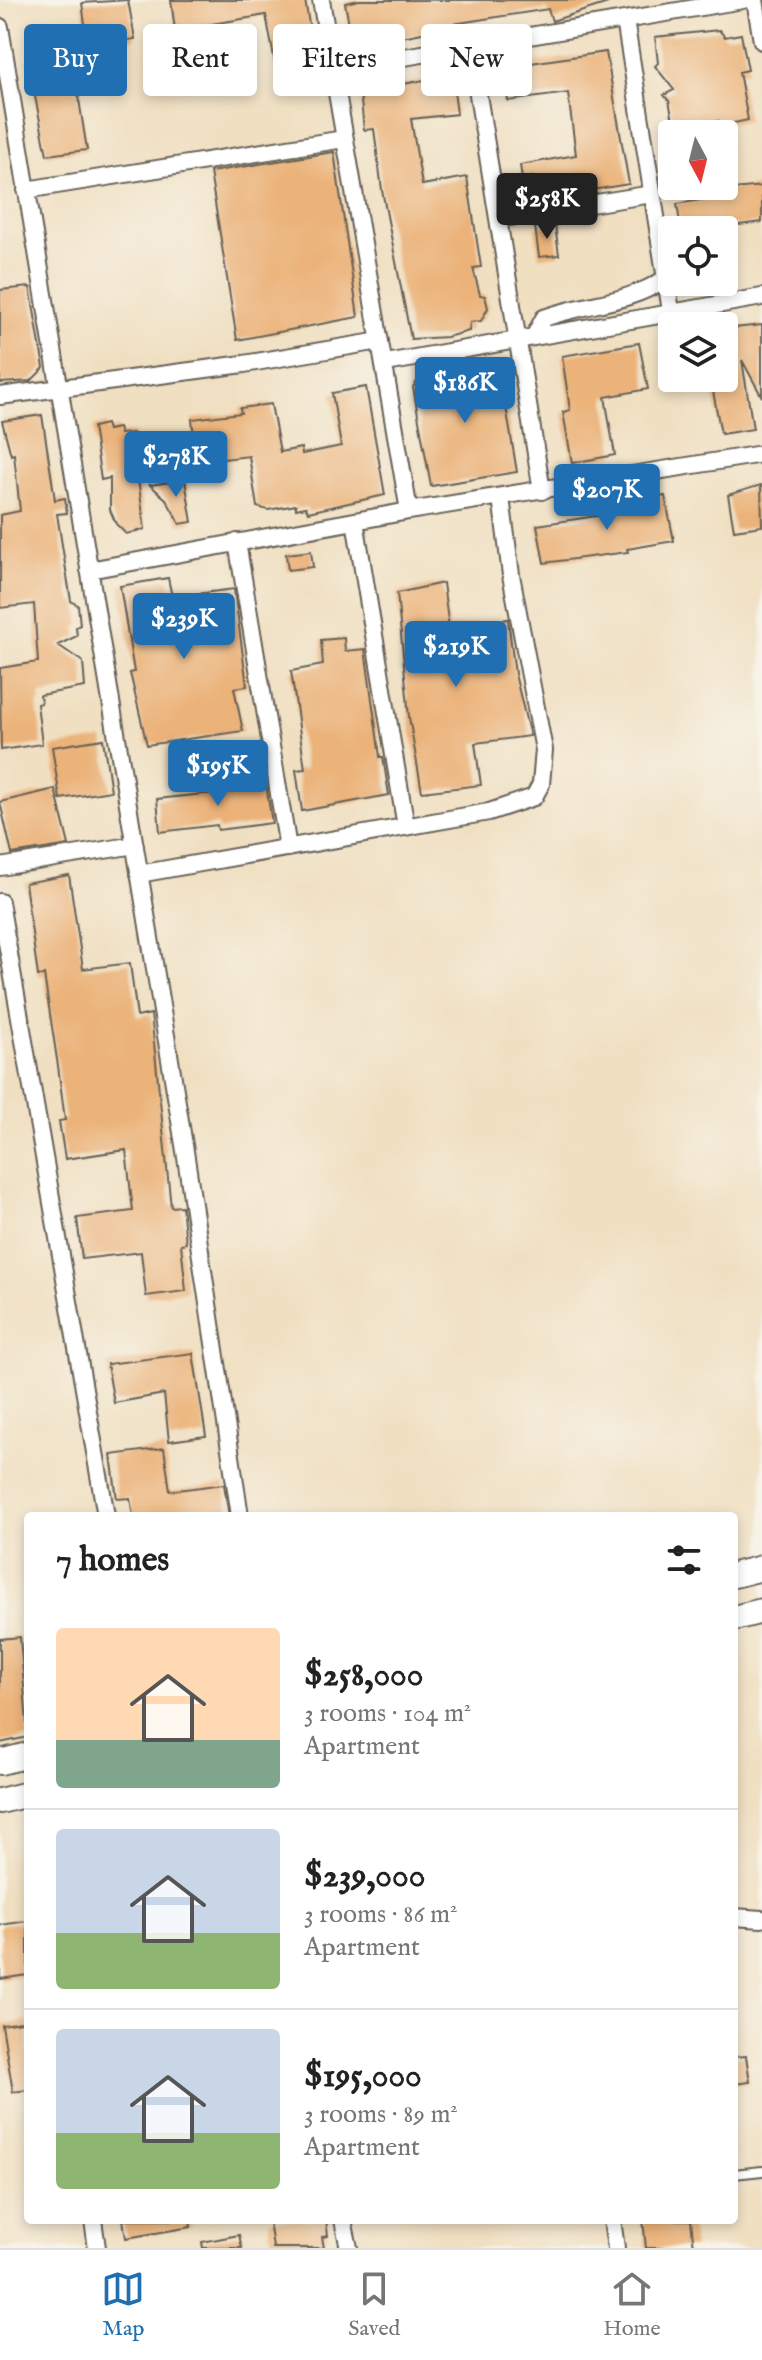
<!DOCTYPE html>
<meta charset="utf-8">
<style>
body{margin:0;font-family:"IM FELL English",serif;background:#f6f6f6;color:#222;height:100vh;display:flex;flex-direction:column;font-size:30px;white-space:nowrap}
*{box-sizing:border-box;margin:0}
p{font-size:26px;color:#767676}
.icon{flex:none;width:44px;height:44px;fill:none;stroke:currentColor;stroke-width:2;stroke-linecap:round;stroke-linejoin:round}
.map{position:relative;flex:1;overflow:hidden}
.drawer{position:absolute;left:24px;top:1512px;width:714px;height:712px;display:flex;flex-direction:column;background:#fff;border-radius:8px;box-shadow:0 4px 12px #0003}
.drawer>*{flex:none}
.top-card{position:absolute;left:24px;top:24px;width:714px;height:72px;display:flex;gap:16px}
.needle{width:52px;rotate:173deg}
.controls{position:absolute;left:658px;top:120px;display:grid;gap:16px}
.controls a{display:grid;place-items:center;width:80px;height:80px;border-radius:8px;background:#fff;box-shadow:0 4px 12px #0003;font-size:40px}
.price{position:absolute;translate:-50% -68px;padding:0 18px;border-radius:8px;background:#1f6fb2;color:#fff;font-size:26px;line-height:52px;filter:drop-shadow(0 2px 4px #0008)}
.price::after{content:'';position:absolute;left:50%;top:48px;width:24px;height:18px;margin-left:-12px;background:inherit;clip-path:polygon(0 0,100% 0,50% 100%)}
.price.on{background:#222;color:#fff}
ul{padding:0;list-style:none}
li{display:flex;align-items:center;gap:24px;height:200px;padding:0 32px}
li+li{border-top:2px solid #e0e0e0}
li span{display:grid;place-items:center;flex:none;width:224px;height:160px;border-radius:8px;color:#555}
li>.icon{margin-inline-start:auto}
span .icon{width:96px;height:96px;fill:#fffc;stroke-width:1}
li b{font-size:34px}
h2{display:flex;justify-content:space-between;align-items:center;height:96px;padding:0 32px;font-size:34px}
.pill{padding:0 28px;border-radius:8px;background:#fff;box-shadow:0 4px 12px #0003;font-size:28px;line-height:72px}
.pill.on{background:#1f6fb2;color:#fff}
.menu{display:flex;justify-content:space-around;align-items:center;height:112px;border-top:2px solid #e0e0e0;background:#fff;font-size:22px;color:#767676}
.menu a{display:grid;justify-items:center;gap:4px}
.menu .on{color:#1f6fb2}
.map>svg:first-child{display:block}
.building{fill:#ebb279}
.lines{fill:none;stroke-linecap:round;stroke-linejoin:round}
.service-casing{stroke:#666056;stroke-width:12}
.minor-casing{stroke:#666056;stroke-width:20}
.primary-casing{stroke:#666056;stroke-width:28}
.service{stroke:#fff;stroke-width:8}
.minor{stroke:#fff;stroke-width:16}
.primary{stroke:#fff;stroke-width:24}
</style>
<div class="map">
<svg width="762" height="2248" viewBox="0 0 762 2248">
<rect width="100%" height="100%" fill="#f7f3e8"/>
<filter id="ink" filterUnits="userSpaceOnUse"><feTurbulence type="fractalNoise" baseFrequency=".0125" numOctaves="2"/><feDisplacementMap in="SourceGraphic" scale="16" xChannelSelector="R" yChannelSelector="G"/><feConvolveMatrix kernelMatrix="1 2 1 2 8 2 1 2 1" color-interpolation-filters="sRGB"/></filter>
<filter id="wash" filterUnits="userSpaceOnUse"><feTurbulence type="fractalNoise" baseFrequency=".006" numOctaves="4" result="noise"/><feDisplacementMap in="SourceGraphic" scale="32" xChannelSelector="R" yChannelSelector="G"/><feGaussianBlur stdDeviation="1.8" result="paint"/><feColorMatrix in="noise" values="0 0 0 0 0 0 0 0 0 0 0 0 0 0 0 0 0 1.4 0 .05"/><feComposite in="paint" operator="in"/></filter>
<g filter="url(#wash)">
<rect width="100%" height="100%" fill="#f0dfc1"/>
<g id="blocks">
<path class="building" d="M128,0L135,39L88,46L82,3Z
M171,0H305L316,65L277,73L266,15L175,30Z
M359,0H608V3L552,21L548,9L446,25L447,28L397,38L399,47L358,54L345,41L352,40L345,3Z
M719,30L725,37L741,34L748,70L739,72L748,120L720,126L719,121L675,130L669,101L664,95L674,90L655,66L658,63L655,37Z
M606,52L629,184L537,199L533,177L522,179L520,165L576,155L568,93L508,101L503,67Z
M72,55L87,150L47,155L27,58Z
M452,75L457,114L411,119L422,185L467,177L481,267L473,268L480,295L485,296L488,308L481,321L470,322L469,331L447,337L411,339L382,190L374,129L364,130L360,91L365,81H375L376,89Z
M334,152L358,317L237,340L210,172Z
M762,186V222L723,227L724,230H689L688,222L680,223L677,204L724,196V190Z
M555,225L559,255L539,257L535,227Z
M30,287L44,368L31,381L0,383V290Z
M762,325V397L742,360L753,429L721,434L713,391L724,390V329Z
M639,343L648,389L605,397L615,455L572,463L563,412L570,410L562,356Z
M499,365L517,472L431,486L413,387L422,375Z
M366,387L385,495L308,512L306,507L296,509V505L268,510L257,507L249,456L197,462L192,419L241,413L240,408L271,404L280,452L301,448L302,454L341,446L332,393Z
M42,415L55,500L65,498L67,513L57,514L71,601L78,605L80,625L76,627L77,636L58,645L83,662L85,687L40,695L41,703L37,704L42,744L1,750L0,668L38,662L34,604L0,608V515L20,511L14,454L11,455L2,421Z
M106,424L108,430L118,428L120,434L133,433L141,462L136,465L145,529L126,534L116,524L110,510V478L101,480L93,427Z
M185,480L192,522L180,524L166,499L150,485Z
M761,485L762,526L734,530L728,495Z
M665,496L674,541L627,549L628,552L544,563L537,525L630,511L629,503Z
M311,551L313,567L288,570L286,554Z
M168,578L172,597L234,589L247,686L234,688L243,731L147,745L130,673L134,672L120,586Z
M443,583L449,628L508,619L515,674L530,736L475,743L481,785L422,792L409,717L397,593Z
M344,638L345,651L365,649L380,757H383L389,795L302,811L296,770L305,769L291,671L323,665L321,640Z
M103,739L111,791L60,799L52,747Z
M265,778L272,823L218,830L217,825L160,832L157,799L213,793L212,785Z
M55,789L69,845L12,854L0,802Z
M69,875L83,969L130,963L137,1017L151,1014L171,1207L182,1206L186,1243L181,1244L186,1291L146,1296L141,1252L82,1259L77,1218L133,1211L126,1150L65,1159L59,1121L65,1120L58,1066L44,975L38,976L25,883Z
M193,1353L206,1436L169,1441L164,1394L114,1403L107,1364Z
M164,1448L170,1491L224,1484L229,1516H133L130,1498L117,1499L111,1455Z
M20,1637L28,1737L0,1743V1639Z
M28,1921V1975L0,1979V1925Z
M28,2021V2090L13,2092L2,2025Z
M746,2056L750,2082L734,2084V2057Z
M123,2220H190L191,2227L126,2238Z
M269,2220H326L328,2236L322,2237L324,2248H273Z
M643,2220H691L694,2248H646Z
M239,2235L242,2248H203L202,2242Z"/>
</g>
</g>
<g filter="url(#ink)">
<use href="#blocks" fill-opacity="0" stroke="#666056" stroke-width="2"/>
<g class="lines">
<defs>
<path id="service" d="M734,2174L762,2171"/>
<path id="minor" d="M321,0L409,511
M755,0L762,41
M625,20L671,311
M0,27L185,1151L240,1516
M470,45L542,491
M333,69L743,0
M26,190L344,139
M498,219L652,194
M535,335L544,318C588,302 625,305 665,279
M386,363L762,297
M0,396L244,364L380,341
M355,521L406,827
M237,542L288,848
M89,570L409,511L762,454
M0,867L135,845
M139,874L489,812L534,797L541,784L544,750L511,575L501,497
M0,902L106,1516
M734,1917L762,1919
M93,2220L97,2248
M343,2220L349,2248
M612,2220L616,2248"/>
<path id="primary" d="M734,1575L762,1568
M734,1618L762,1611
M0,1762L28,1755
M0,1801L28,1794"/>
</defs>
<use href="#service" class="service-casing"/>
<use href="#minor" class="minor-casing"/>
<use href="#primary" class="primary-casing"/>
<use href="#service" class="service"/>
<use href="#minor" class="minor"/>
<use href="#primary" class="primary"/>
</g>
</g>
</svg>
<div class="controls">
<a><svg class="needle" viewBox="-14 -14 28 28"><path d="M0-13l5 13h-10z" fill="#e53935"/><path d="M0 13l5-13h-10z" fill="#767676"/></svg></a>
<a><svg class="icon" aria-label="locate" viewBox="0 0 24 24"><circle cx="12" cy="12" r="6"/><path d="M12 2v4M12 18v4M2 12h4M18 12h4"/></svg></a>
<a><svg class="icon" aria-label="layers" viewBox="0 0 24 24"><path d="M12 4l9 5-9 5-9-5zM3 14l9 5 9-5"/></svg></a>
</div>
<b class="price on" style="left:547px;top:241px">$258K</b>
<b class="price" style="left:465px;top:425px">$186K</b>
<b class="price" style="left:176px;top:499px">$278K</b>
<b class="price" style="left:607px;top:532px">$207K</b>
<b class="price" style="left:184px;top:661px">$239K</b>
<b class="price" style="left:456px;top:689px">$219K</b>
<b class="price" style="left:218px;top:808px">$195K</b>
<div class="top-card">
<a class="pill on">Buy</a>
<a class="pill">Rent</a>
<a class="pill">Filters</a>
<a class="pill">New</a>
</div>
<section class="drawer">
<h2>7 homes<svg class="icon" aria-label="filters" viewBox="0 0 24 24"><path d="M4 7h16M4 17h16"/><circle cx="9" cy="7" r="2"/><circle cx="15" cy="17" r="2"/></svg></h2>
<ul>
<li><span style="background:linear-gradient(#ffd9b3 70%,#7fa58c 0)"><svg class="icon" aria-label="home" viewBox="0 0 24 24"><path d="M3 11l9-7 9 7M6 9v11h12V9"/></svg></span><div><b>$258,000</b><p>3 rooms · 104 m²</p><p>Apartment</p></div></li>
<li><span style="background:linear-gradient(#c9d6e8 65%,#8fb573 0)"><svg class="icon" aria-label="home" viewBox="0 0 24 24"><path d="M3 11l9-7 9 7M6 9v11h12V9"/></svg></span><div><b>$239,000</b><p>3 rooms · 86 m²</p><p>Apartment</p></div></li>
<li><span style="background:linear-gradient(#c9d6e8 65%,#8fb573 0)"><svg class="icon" aria-label="home" viewBox="0 0 24 24"><path d="M3 11l9-7 9 7M6 9v11h12V9"/></svg></span><div><b>$195,000</b><p>3 rooms · 89 m²</p><p>Apartment</p></div></li>
</ul>
</section>
</div>
<nav class="menu">
<a class="on"><svg class="icon" aria-label="map" viewBox="0 0 24 24"><path d="M3 6l6-2 6 2 6-2v14l-6 2-6-2-6 2zM9 4v14M15 6v14"/></svg>Map</a>
<a><svg class="icon" aria-label="saved" viewBox="0 0 24 24"><path d="M7 4h10v16l-5-4-5 4z"/></svg>Saved</a>
<a><svg class="icon" aria-label="home" viewBox="0 0 24 24"><path d="M3 11l9-7 9 7M6 9v11h12V9"/></svg>Home</a>
</nav>
